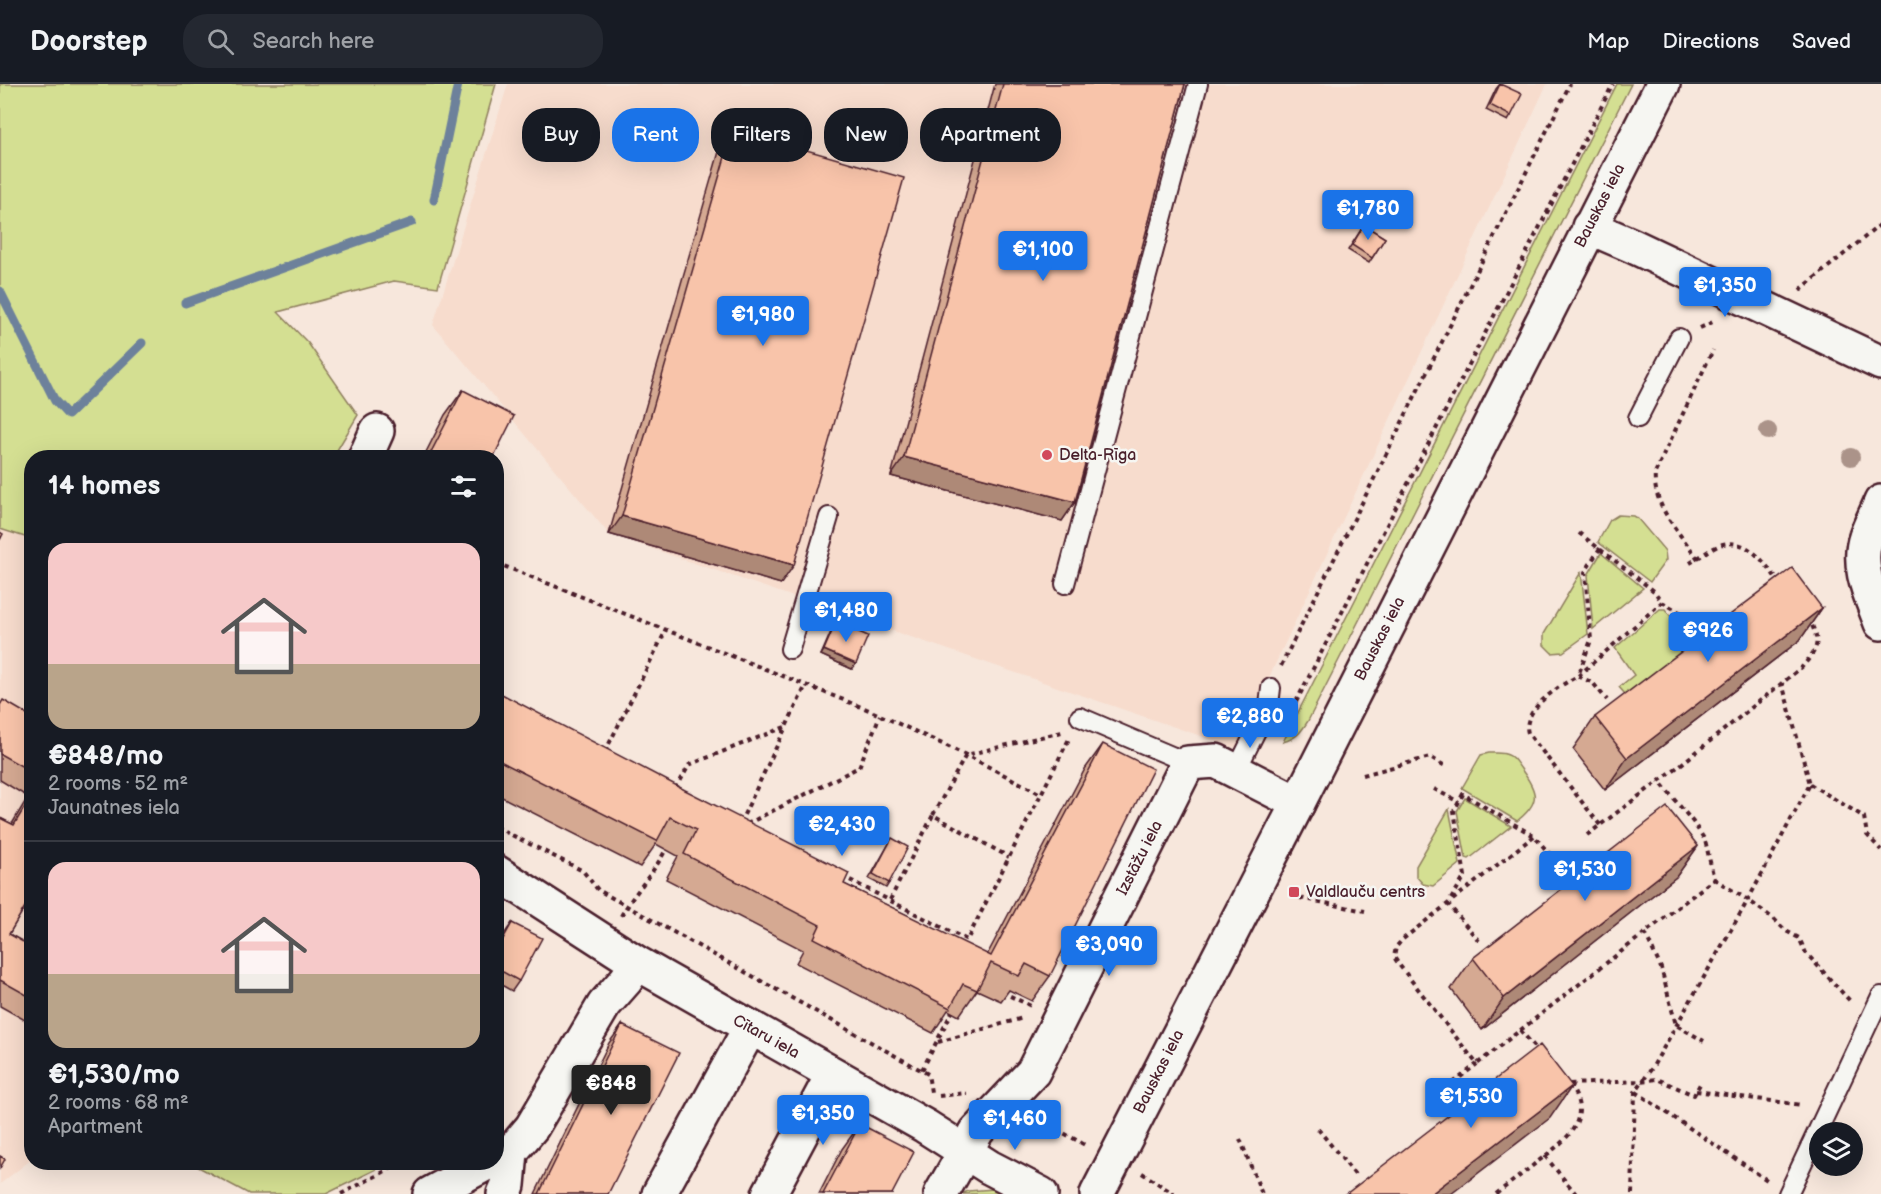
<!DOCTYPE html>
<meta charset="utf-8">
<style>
body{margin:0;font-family:"Balsamiq Sans",sans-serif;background:#242831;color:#f1f3f6;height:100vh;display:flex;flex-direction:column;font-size:22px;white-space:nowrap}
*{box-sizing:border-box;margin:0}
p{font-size:20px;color:#9ea1a6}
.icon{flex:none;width:33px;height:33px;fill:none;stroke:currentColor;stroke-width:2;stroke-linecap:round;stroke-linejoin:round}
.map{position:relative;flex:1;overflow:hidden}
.side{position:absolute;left:24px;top:366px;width:480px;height:720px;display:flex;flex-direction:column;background:#171b24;border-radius:24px;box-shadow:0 6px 24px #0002}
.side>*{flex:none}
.banner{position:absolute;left:522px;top:24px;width:570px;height:54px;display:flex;gap:12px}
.buttons{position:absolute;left:1809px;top:1038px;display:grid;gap:12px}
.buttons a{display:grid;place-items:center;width:54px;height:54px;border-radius:50%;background:#171b24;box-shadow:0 6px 24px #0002;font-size:30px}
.price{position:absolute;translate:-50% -51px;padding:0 14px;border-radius:6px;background:#1a73e8;color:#fff;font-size:20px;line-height:39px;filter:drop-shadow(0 2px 3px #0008)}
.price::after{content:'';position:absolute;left:50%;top:36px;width:18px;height:14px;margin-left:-9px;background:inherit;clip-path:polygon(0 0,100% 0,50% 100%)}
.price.selected{background:#222;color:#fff}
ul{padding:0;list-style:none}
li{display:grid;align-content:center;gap:12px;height:318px;padding:0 24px}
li+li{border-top:2px solid #363941}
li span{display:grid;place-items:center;height:186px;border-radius:18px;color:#555}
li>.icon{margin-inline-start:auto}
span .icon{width:108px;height:108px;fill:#fffc;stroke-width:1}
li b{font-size:26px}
h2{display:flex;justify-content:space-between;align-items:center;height:72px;padding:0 24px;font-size:26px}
.tag{padding:0 21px;border-radius:24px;background:#171b24;box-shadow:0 6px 24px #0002;font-size:21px;line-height:54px}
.tag.selected{background:#1a73e8;color:#fff}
header{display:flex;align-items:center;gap:36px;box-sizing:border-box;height:84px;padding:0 30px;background:#171b24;border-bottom:2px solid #363941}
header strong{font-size:28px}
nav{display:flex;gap:33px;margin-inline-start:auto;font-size:21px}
.search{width:420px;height:54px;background:#242831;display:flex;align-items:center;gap:15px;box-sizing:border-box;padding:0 21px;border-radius:24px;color:#9ea1a6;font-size:22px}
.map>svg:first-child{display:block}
.built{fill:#f7dccd}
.green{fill:#d4df92;stroke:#8f7f5e;stroke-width:1.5}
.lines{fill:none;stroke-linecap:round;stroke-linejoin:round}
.stream{stroke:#6d819b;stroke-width:9}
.lane-casing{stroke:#4a1f2b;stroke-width:22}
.street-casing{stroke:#4a1f2b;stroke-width:38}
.secondary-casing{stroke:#4a1f2b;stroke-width:38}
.path{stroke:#4a1f2b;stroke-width:4;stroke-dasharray:4.5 4.5;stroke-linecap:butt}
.lane{stroke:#f6f6f2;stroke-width:18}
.street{stroke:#f6f6f2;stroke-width:33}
.secondary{stroke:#f6f6f2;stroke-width:33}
.tree{fill:#ab9389}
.wall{fill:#d5a992;stroke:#4a1f2b;stroke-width:1.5}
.shaded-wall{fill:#ae8977;stroke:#4a1f2b;stroke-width:1.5}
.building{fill:#f8c4aa;stroke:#4a1f2b;stroke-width:1.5}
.poi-dot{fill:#d1495b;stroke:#f6f6f2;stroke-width:2}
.labels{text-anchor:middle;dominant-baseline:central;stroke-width:5;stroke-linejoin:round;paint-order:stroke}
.street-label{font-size:16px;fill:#4a1f2b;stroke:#f6f6f2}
.poi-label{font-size:16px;fill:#4a1f2b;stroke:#f6f6f2;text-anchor:start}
</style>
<header>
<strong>Doorstep</strong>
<div class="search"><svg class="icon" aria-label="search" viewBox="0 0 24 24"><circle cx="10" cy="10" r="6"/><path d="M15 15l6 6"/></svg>Search here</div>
<nav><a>Map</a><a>Directions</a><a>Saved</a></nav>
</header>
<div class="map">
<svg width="1881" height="1110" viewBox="0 0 1881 1110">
<rect width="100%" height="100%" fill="#f7e7dc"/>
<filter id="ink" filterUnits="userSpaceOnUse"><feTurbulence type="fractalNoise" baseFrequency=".0167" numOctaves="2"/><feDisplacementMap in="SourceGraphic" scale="12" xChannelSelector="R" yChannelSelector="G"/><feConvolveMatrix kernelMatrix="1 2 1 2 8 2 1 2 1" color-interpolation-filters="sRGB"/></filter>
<g filter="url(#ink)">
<path class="built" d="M508,0H1547L1236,664L609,450L433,241Z
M0,432L32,447V1075L0,1100Z"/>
<path class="green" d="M0,0H496L438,203L394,197L278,228L308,259L358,331L333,373L32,374L31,455L0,445Z
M1617,0H1631L1308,637C1301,648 1297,654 1283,658Z
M1618,431L1633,432L1638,435L1665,467L1666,476L1650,498L1598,458L1610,436Z
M1601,469L1643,504L1593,545L1588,491Z
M1581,488L1588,550L1563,568L1552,569L1544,561V550Z
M1660,525H1665L1689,556L1694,555L1699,562L1631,614L1627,607L1625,610L1619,603L1634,591L1615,564Z
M1489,669C1495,669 1503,668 1508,671C1514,673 1517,680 1521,685C1538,708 1541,718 1517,737L1462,704L1481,671Z
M1465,714L1511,742L1469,775L1466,774L1457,727Z
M1449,725L1460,780L1433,802L1423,800L1416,792V782Z
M191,1079H389L326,1110H249Z
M994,1105L1004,1110H962L968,1107Z"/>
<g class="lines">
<path class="stream" d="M434,116L458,0
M0,207L55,317L68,331L142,259
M185,219L412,138"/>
<defs>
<path id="lane" d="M1638,334L1679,254
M1065,500L1198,0
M790,565L829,433
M1080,633L1188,679
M1236,687L1269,621L1271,604
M1788,1110L1881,912"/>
<path id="street" d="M1589,143L1633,162L1881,279
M365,374L377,347
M1881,418C1876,430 1870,441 1866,453C1856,482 1871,512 1881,539
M496,788L637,879L925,1042L989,1083L1041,1110
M496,1075L511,1068L532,1043L604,921L626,896L637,879
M430,1110L489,1078
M504,1110L508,1101L511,1068
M659,1110L750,944
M769,1110L833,990
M941,1110L977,1047L1033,988L1188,679L1216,677L1298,719"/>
<path id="secondary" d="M1097,1110L1298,719L1663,0"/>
</defs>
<use href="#lane" class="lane-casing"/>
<use href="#street" class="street-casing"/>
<use href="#secondary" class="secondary-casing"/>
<path class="path" d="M1800,206L1881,140
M1700,244L1715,237
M496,415L501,405
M1579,449L1654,507L1662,518L1702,541
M1600,464L1585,488L1591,556L1578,592L1593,599L1607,616
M1698,475C1680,449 1652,422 1655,389L1713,266
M496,479L869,626L966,671L1041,710
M1690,479C1700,473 1713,463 1723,460C1749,454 1766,481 1779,498
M1281,582L1570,0
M1296,618L1613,0
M605,668L666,546
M1363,691L1430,673L1447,683
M1810,700L1864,733L1867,751L1881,766
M676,705L689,681L785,643
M1434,705L1459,718
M933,731L966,671L1062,648
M740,739L806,601
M747,740L859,683L880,631
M1600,741L1528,649C1521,626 1560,601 1578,592L1662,518
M496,743L583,787L598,806L928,990L931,1008
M1587,751L1679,682L1802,583C1818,564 1821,560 1810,537
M1534,752L1403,855L1396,863L1394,873L1400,882L1477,980L1714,795L1705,756L1693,738L1659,697
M842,792L967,856L1069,655
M1714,795L1748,816L1774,835L1786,847L1799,854L1806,869L1850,917
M1300,814L1365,827
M890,816L933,731L1009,773
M621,832C635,807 656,787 668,761
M1645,849L1661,884L1676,941L1704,957
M1479,857L1448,820L1465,792L1454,727L1463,710L1534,752L1569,792
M1002,908L1031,922
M1520,946L1539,968
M938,958L1023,934
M922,986L953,926
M1570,1000L1641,997L1657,995L1694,1011L1700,1000
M1696,1007L1802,1021
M1636,1008L1767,1096
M1439,1010L1477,980
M939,1012L967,1009
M1033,1032L1087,1062
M1318,1045L1357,1093
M1240,1055L1262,1110
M1545,1072L1576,1110
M1142,1089L1174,1110
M341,1110L403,1078
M1496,1110C1510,1099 1524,1089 1537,1078C1565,1057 1595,1036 1569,1000
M1632,1110L1635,1008L1652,984L1748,816L1810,700L1782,599"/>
<use href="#lane" class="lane"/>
<use href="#street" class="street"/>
<use href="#secondary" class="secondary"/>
</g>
<g class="tree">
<circle cx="1768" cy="347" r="9"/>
<circle cx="1851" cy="373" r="9"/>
</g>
<path class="wall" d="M995,0H1185L1075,418L1062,437L891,392Z
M1500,0L1511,32L1508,37L1486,26L1496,5Z
M733,45L781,500L609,450L720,64Z
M1364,141L1385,154L1369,179L1348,166Z
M463,306L493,374H423L445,331Z
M1822,524L1800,556L1605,706L1573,665L1595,633Z
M836,538L856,580L852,585L821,571L833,543Z
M496,607L844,800L987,871L1085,685L1103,660L1050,892L1032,917L1009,906L1001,917L977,906L959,932L948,926L933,949L796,879L803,866L666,795L678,772L656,760L640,783L496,710Z
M0,621L32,633V828L24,824L9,850L32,863V940L0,922V734L12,740L28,713L0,696Z
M892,754L889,799L886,804L869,795Z
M1698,762L1676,793L1482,946L1451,905L1473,874Z
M512,839L519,897L512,907L496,898V865L505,849Z
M622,941L608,1110H535L609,959Z
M860,1040L892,1110H819L842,1065Z"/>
<path class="shaded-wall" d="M904,373L1075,418L1062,437L891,392Z
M622,432L794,481L781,500L609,450Z
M1822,524L1800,556L1605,706L1627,674Z
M824,566L856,580L852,585L821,571Z
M1698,762L1676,793L1482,946L1504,914Z
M1572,1002L1550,1034L1451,1110H1431Z"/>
<path class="building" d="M1003,0H1185L1075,418L904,373Z
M1500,0L1522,10L1511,32L1490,21Z
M733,45L904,94L794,481L622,432Z
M1364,141L1385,154L1372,174L1352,161Z
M463,306L514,332L493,374H428Z
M0,448L3,450L0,456Z
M1792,484L1822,524L1627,674L1595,633Z
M836,538L868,552L856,580L824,566Z
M496,607L685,706L849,789L844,800L991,872L1103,660L1153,685L1050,892L1026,880L1019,892L991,879L977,906L963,900L950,924L814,854L820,841L684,770L696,746L670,733L657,757L496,675Z
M3,616L32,633V688L0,670V621Z
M32,711V811L9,850L32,863V914L0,896V734L14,741Z
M1667,723L1698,762L1504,914L1473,874Z
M892,754L908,763L889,799L873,790Z
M512,839L542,854L519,897L496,884V868Z
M622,941L679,969L608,1110H539Z
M1540,961L1572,1002L1431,1110H1346Z
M860,1040L914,1068L892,1110H823Z
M0,1072L5,1075L0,1084Z"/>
</g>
<g class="poi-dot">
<circle cx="1047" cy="371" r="6"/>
<rect x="1288" y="802" width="12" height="12" rx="3"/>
</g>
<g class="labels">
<g class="street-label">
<text transform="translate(1600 122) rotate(-63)">Bauskas iela</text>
<text transform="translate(1380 555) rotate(-63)">Bauskas iela</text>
<text transform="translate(1140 774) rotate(-63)">Izstāžu iela</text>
<text transform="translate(766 953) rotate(29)">Cītaru iela</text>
<text transform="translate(1159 988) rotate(-63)">Bauskas iela</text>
</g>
<g class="poi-label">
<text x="1059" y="371">Delta-Rīga</text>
<text x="1306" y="808">Valdlauču centrs</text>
</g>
</g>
</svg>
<div class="buttons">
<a><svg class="icon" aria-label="layers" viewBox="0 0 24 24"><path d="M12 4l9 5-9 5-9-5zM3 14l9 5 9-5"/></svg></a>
</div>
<b class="price" style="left:1368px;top:157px">€1,780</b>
<b class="price" style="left:1043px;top:198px">€1,100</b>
<b class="price" style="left:1725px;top:234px">€1,350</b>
<b class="price" style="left:763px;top:263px">€1,980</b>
<b class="price" style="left:846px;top:559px">€1,480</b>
<b class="price" style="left:1708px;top:579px">€926</b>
<b class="price" style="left:1250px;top:665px">€2,880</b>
<b class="price" style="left:842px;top:773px">€2,430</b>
<b class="price" style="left:1585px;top:818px">€1,530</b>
<b class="price" style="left:1109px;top:893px">€3,090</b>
<b class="price selected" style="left:611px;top:1032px">€848</b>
<b class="price" style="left:1471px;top:1045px">€1,530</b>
<b class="price" style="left:823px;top:1062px">€1,350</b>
<b class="price" style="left:1015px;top:1067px">€1,460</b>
<div class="banner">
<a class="tag">Buy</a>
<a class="tag selected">Rent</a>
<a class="tag">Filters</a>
<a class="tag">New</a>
<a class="tag">Apartment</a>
</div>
<section class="side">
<h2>14 homes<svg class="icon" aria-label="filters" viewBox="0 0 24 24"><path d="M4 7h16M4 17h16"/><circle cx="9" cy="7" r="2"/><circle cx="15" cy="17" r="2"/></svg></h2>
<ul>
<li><span style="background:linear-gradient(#f6c9c9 65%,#b9a48a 0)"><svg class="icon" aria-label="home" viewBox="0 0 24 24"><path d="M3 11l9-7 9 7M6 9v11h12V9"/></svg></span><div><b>€848/mo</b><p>2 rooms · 52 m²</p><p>Jaunatnes iela</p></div></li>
<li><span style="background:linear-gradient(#f6c9c9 60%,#b9a48a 0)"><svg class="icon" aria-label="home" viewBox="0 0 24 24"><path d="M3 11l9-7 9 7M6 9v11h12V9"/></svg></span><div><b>€1,530/mo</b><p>2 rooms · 68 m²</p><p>Apartment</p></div></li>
</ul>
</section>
</div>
